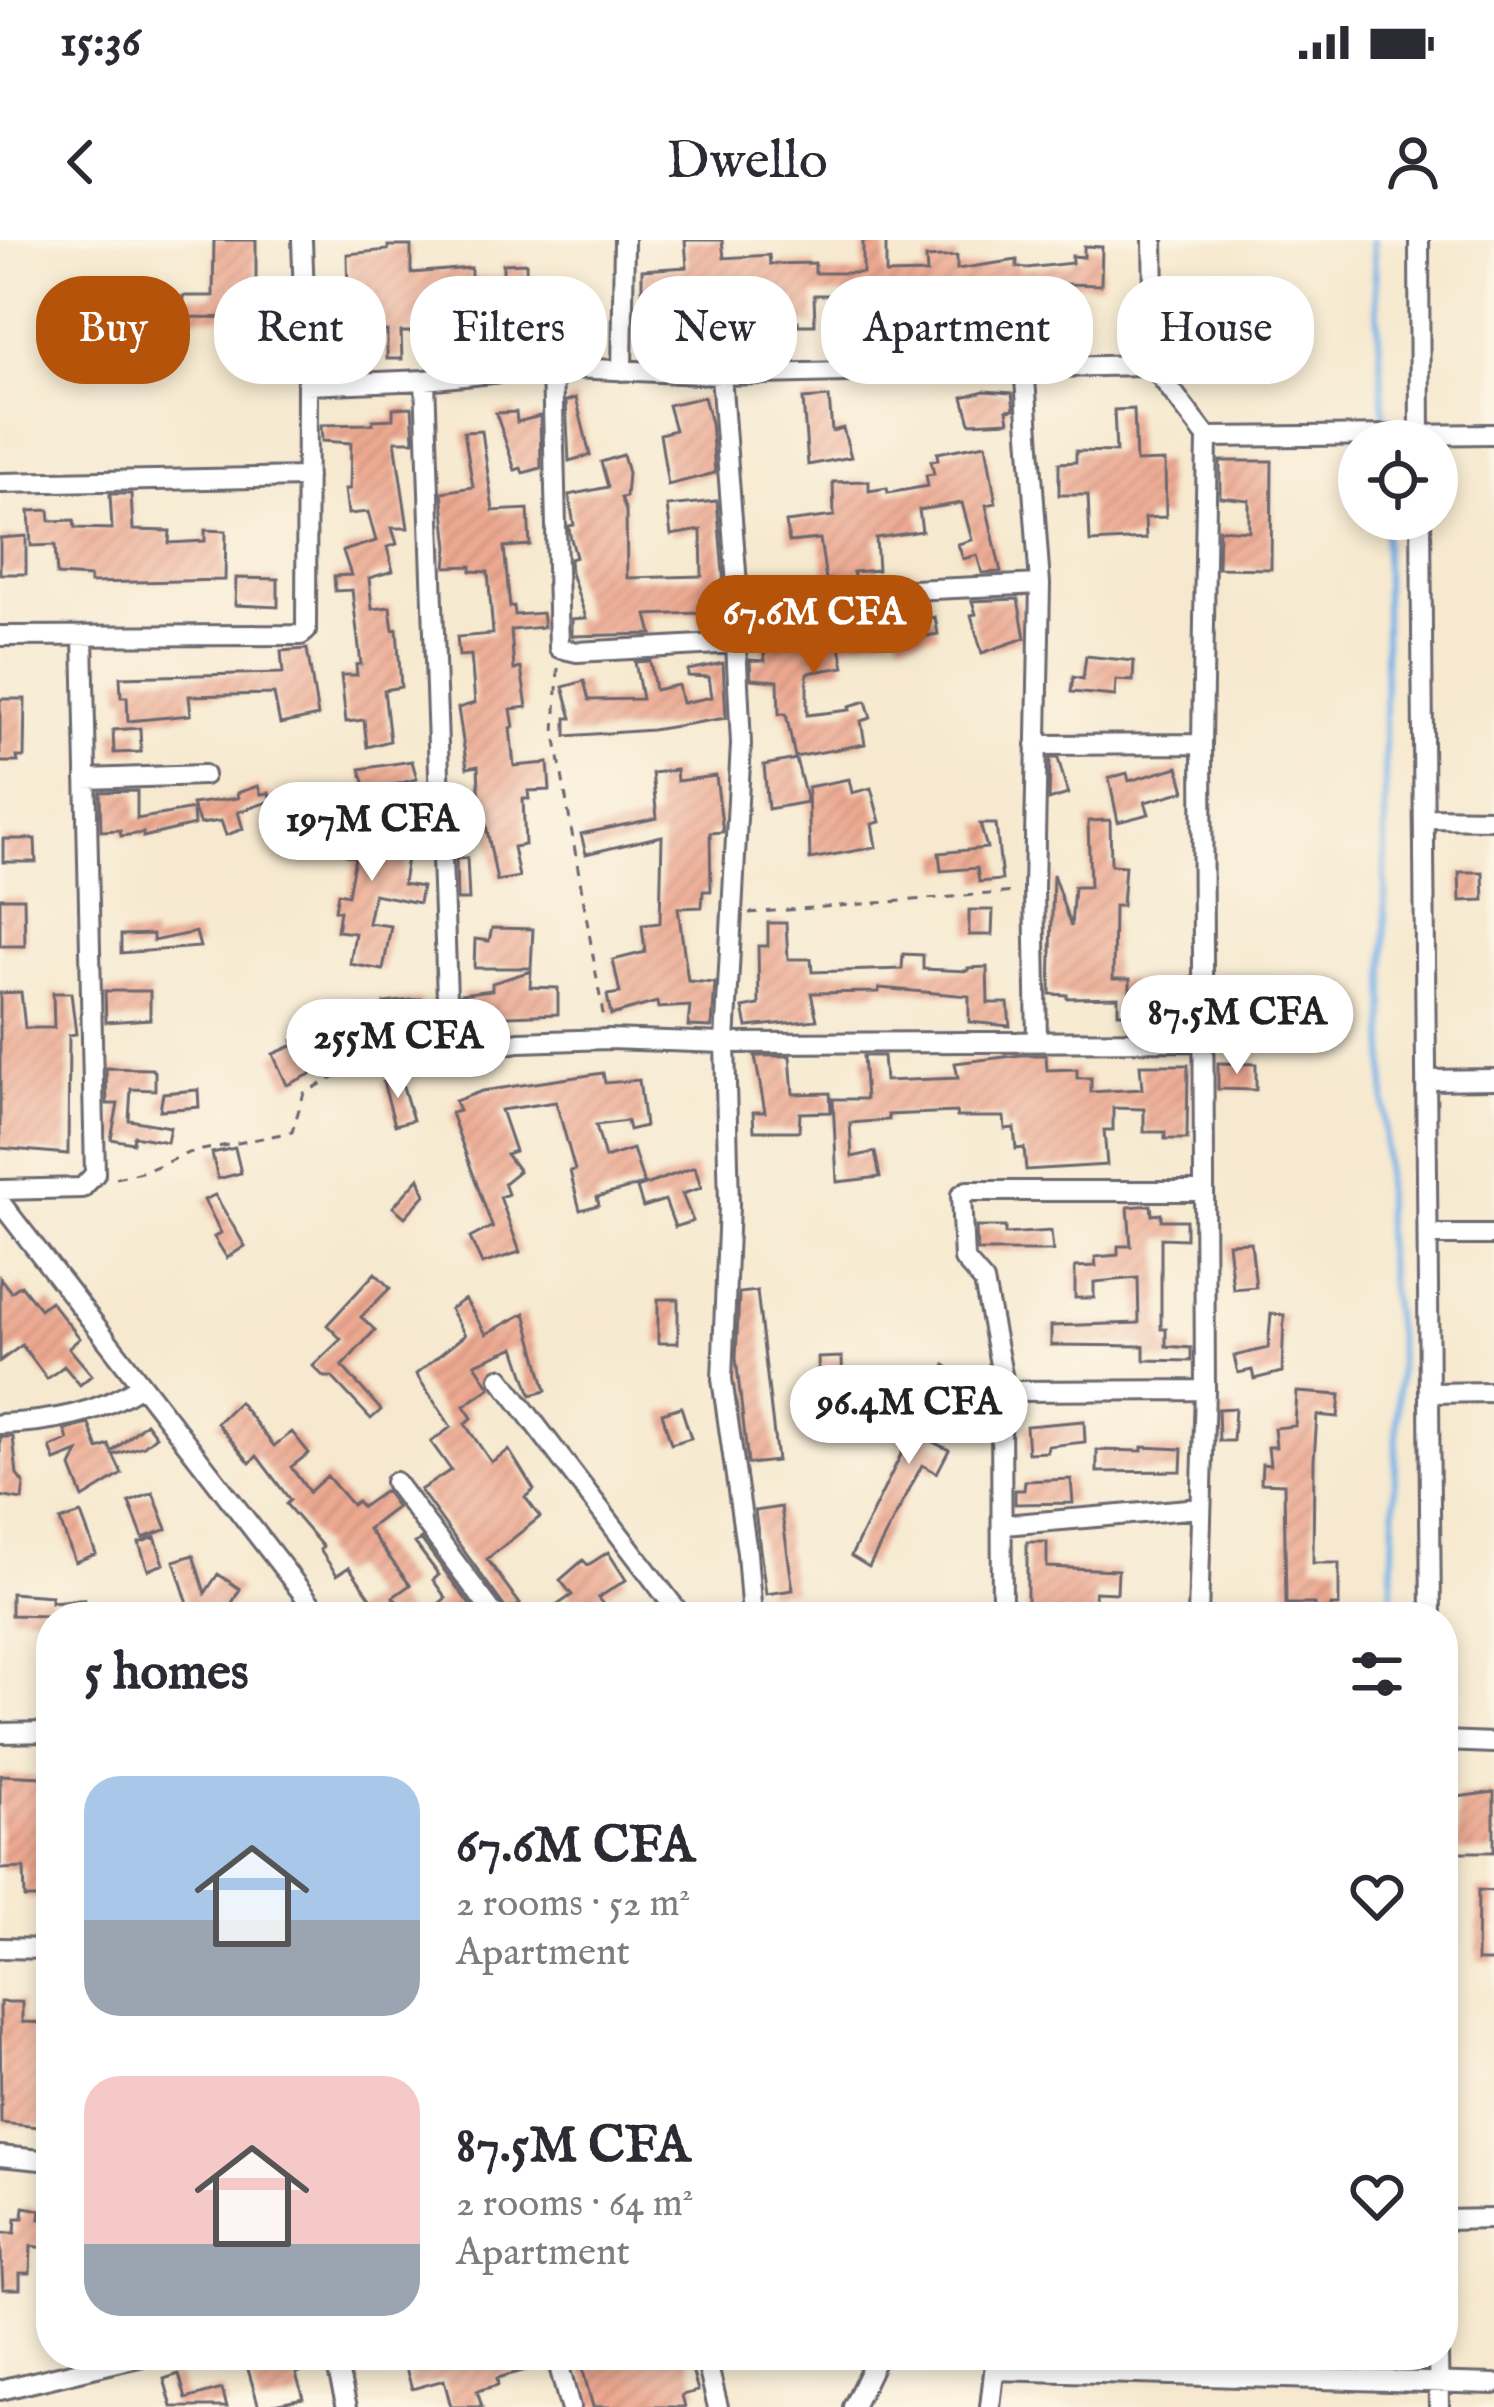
<!DOCTYPE html>
<meta charset="utf-8">
<style>
body{margin:0;font-family:"IM FELL English",serif;background:#f2f2f3;color:#2b2b33;height:100vh;display:flex;flex-direction:column;font-size:45px;white-space:nowrap}
*{box-sizing:border-box;margin:0}
p{font-size:39px;color:#7c7c81}
.icon{flex:none;width:66px;height:66px;fill:none;stroke:currentColor;stroke-width:2;stroke-linecap:round;stroke-linejoin:round}
.map{position:relative;flex:1;overflow:hidden}
.details{position:absolute;left:36px;top:1362px;width:1422px;height:768px;display:flex;flex-direction:column;background:#fff;border-radius:48px;box-shadow:0 6px 18px #0003}
.details>*{flex:none}
.hud{position:absolute;left:36px;top:36px;width:1422px;height:108px;display:flex;gap:24px}
.tools{position:absolute;left:1338px;top:180px;display:grid;gap:24px}
.tools a{display:grid;place-items:center;width:120px;height:120px;border-radius:50%;background:#fff;box-shadow:0 6px 18px #0003;font-size:60px}
.price{position:absolute;translate:-50% -102px;padding:0 27px;border-radius:42px;background:#fff;color:#222;font-size:39px;line-height:78px;filter:drop-shadow(0 3px 6px #0008)}
.price::after{content:'';position:absolute;left:50%;top:72px;width:36px;height:27px;margin-left:-18px;background:inherit;clip-path:polygon(0 0,100% 0,50% 100%)}
.price.on{background:#b45309;color:#fff}
ul{padding:0;list-style:none}
li{display:flex;align-items:center;gap:36px;height:300px;padding:0 48px}
li span{display:grid;place-items:center;flex:none;width:336px;height:240px;border-radius:36px;color:#555}
li>.icon{margin-inline-start:auto}
span .icon{width:144px;height:144px;fill:#fffc;stroke-width:1}
li b{font-size:51px}
h2{display:flex;justify-content:space-between;align-items:center;height:144px;padding:0 48px;font-size:51px}
.chip{padding:0 42px;border-radius:48px;background:#fff;box-shadow:0 6px 18px #0003;font-size:42px;line-height:108px}
.chip.on{background:#b45309;color:#fff}
.status{display:flex;justify-content:space-between;align-items:center;height:84px;padding:0 60px;background:#fff;direction:ltr}
.status svg{height:33px;fill:currentColor}
header{display:flex;justify-content:space-between;align-items:center;height:156px;padding:0 48px;background:#fff;font-size:54px;font-weight:600}
.map>svg:first-child{display:block}
.lines{fill:none;stroke-linecap:round;stroke-linejoin:round}
.stream{stroke:#75b2e7;stroke-width:6}
.building{fill:url(#building-hatch)}
.street-casing{stroke:#6c686f;stroke-width:24}
.path{stroke:#6c686f;stroke-width:3;stroke-dasharray:9 9;stroke-linecap:butt}
.street{stroke:#fff;stroke-width:18}
</style>
<div class="status"><b>15:36</b><svg viewBox="0 0 49 12"><path d="M0 12V9h3v3zM5 12V6h3v6zM10 12V3h3v9zM15 12V0h3v12zM26 1h20v11H26zM47 4h2v5h-2z"/></svg></div>
<header><svg class="icon" aria-label="back" viewBox="0 0 24 24"><path d="M15 5l-7 7 7 7"/></svg>Dwello<svg class="icon" aria-label="person" viewBox="0 0 24 24"><circle cx="12" cy="8" r="4"/><path d="M4 21q1-7 8-7t8 7"/></svg></header>
<div class="map">
<svg width="1494" height="2167" viewBox="0 0 1494 2167">
<defs>
<pattern id="building-hatch" width="6" height="6" patternUnits="userSpaceOnUse" patternTransform="scale(3)"><rect width="6" height="6" fill="#eda991"/><path d="M-1 1l2-2M0 6l6-6M5 7l2-2" fill="none" stroke="#cb917e"/></pattern>
</defs>
<rect width="100%" height="100%" fill="#fcf5e5"/>
<filter id="ink" filterUnits="userSpaceOnUse"><feTurbulence type="fractalNoise" baseFrequency=".00833" numOctaves="2"/><feDisplacementMap in="SourceGraphic" scale="24" xChannelSelector="R" yChannelSelector="G"/><feConvolveMatrix kernelMatrix="1 2 1 2 8 2 1 2 1" color-interpolation-filters="sRGB"/></filter>
<filter id="wash" filterUnits="userSpaceOnUse"><feTurbulence type="fractalNoise" baseFrequency=".004" numOctaves="4" result="noise"/><feDisplacementMap in="SourceGraphic" scale="48" xChannelSelector="R" yChannelSelector="G"/><feGaussianBlur stdDeviation="2.7" result="paint"/><feColorMatrix in="noise" values="0 0 0 0 0 0 0 0 0 0 0 0 0 0 0 0 0 1.4 0 .05"/><feComposite in="paint" operator="in"/></filter>
<g filter="url(#wash)">
<rect width="100%" height="100%" fill="#f6e9cf"/>
<g class="lines">
<path class="stream" d="M1373,0L1385,194
M1385,279V1002L1399,1117L1391,1377"/>
</g>
<g id="blocks">
<path class="building" d="M214,0H256V78L182,77L183,56H213Z
M685,0H722L724,18L769,15L770,24L815,23V33H863V0H886V34L927,33L926,18L957,16V29L1017,20V27L1027,28L1072,23V16L1084,17V6L1102,7L1101,45L1063,44L1069,108L1050,111L1046,77L997,84L998,92L983,93L982,81L942,85L937,67L932,68V75H853V55H814L815,85H798V81L727,86L725,57L642,58V30L687,27Z
M388,6H411V33L471,28V37H503V24L526,23L527,58H503L504,98H488L487,57L443,59L442,81L414,82V92H401L402,119H387V91L357,92L354,55L348,56L347,14L388,10Z
M580,43V61H595L596,86L559,87V44Z
M460,96H481V120L460,121Z
M984,151L1012,153L1014,169L1007,170L1009,181L970,183L963,157Z
M704,157L711,183L715,233L668,245L660,194L675,190L668,165Z
M829,157L832,191L843,188L851,217L808,225L803,159Z
M576,158L590,215L569,221L566,161Z
M412,167L414,201H395L408,288H392L397,304L387,307L393,331L369,338L372,369L390,367L393,390L397,389L401,447L384,450L390,501L367,507L364,480L346,482L341,435H357L356,425L361,424L352,350L335,351L334,336L351,335L343,311L376,301L368,272L348,274L345,249H350L351,203L322,201L321,185L373,184V180L393,179V168Z
M1134,169L1136,222L1165,221L1166,277L1145,278L1146,299L1090,302L1088,255H1059V223L1076,222V211L1116,212L1114,170Z
M516,172L517,182L540,176L541,228L523,233L521,228L515,230L496,173Z
M482,191L493,271L528,269L530,305L504,307L510,367L514,366L515,375L542,373L544,387L511,390L514,430L521,428L527,467L511,469L514,487L510,488L514,526L548,523L550,550L528,551L529,559H523L525,605L513,607L519,637L497,641L479,549L478,526L467,528L458,468L475,463L471,415L459,416L457,397L493,394L488,332L471,331V326L446,327L448,307L442,252L473,247L464,192Z
M986,204L996,263L986,265L1001,332L982,333L977,315L963,319L958,304L972,300L962,263L919,270L922,291L876,298L878,330L853,332L855,339L826,340L820,299L789,302L786,282L834,276L833,242L869,241V251L887,248L888,253L928,246L926,235L934,234L931,221L938,220L937,213Z
M623,215L628,233L626,257L621,258L626,271L627,338L702,336L701,290L671,295L667,266L717,261L724,346L712,347L723,390L703,391L698,373L647,375L652,394L572,396V379L586,378L571,333L570,319L576,317L570,295L569,286L574,285L569,255L608,247L601,222Z
M1220,221H1272L1271,329L1218,328L1219,289L1249,291V260L1220,257Z
M110,254H131L133,290L170,291L169,303L205,301V290L226,291L225,340L90,343V337L57,335L55,305L31,306L29,271L49,270L50,281L74,280L75,288L112,289Z
M26,296V334H0V298Z
M236,338L278,339V367L235,365Z
M1018,359L1025,398L982,413L971,375L976,374L972,361Z
M833,367H839L845,388L883,377L888,394L840,406L844,427L807,433V475L850,470L849,466L866,461L871,478L861,481L865,504L795,517L786,474H779L778,441L751,439L750,420L765,421L761,386L820,379L817,371Z
M935,377L938,394L900,401L897,384Z
M307,409L318,476L280,484L274,454L189,456L191,475L128,481L127,457H121L120,437L283,433L281,411Z
M1086,416L1134,421L1133,441L1116,440L1115,456L1071,452L1073,437L1083,439Z
M650,421L655,450L678,445L682,463L712,457L709,437L688,436V430L723,423L726,478L652,490L566,496V478H572L563,447L584,441L589,460L642,459L635,422Z
M0,459H25L24,517H17L18,522H0Z
M140,488L141,512L114,513L113,490Z
M1050,518H1058L1068,554L1049,560Z
M796,519L807,562L768,569L764,525Z
M412,521L417,539L367,552L360,529Z
M1178,527L1185,551L1145,562L1149,574L1118,582L1109,538L1127,533L1129,541Z
M676,530L677,541L716,536L723,592L710,593L711,651H703L702,667L678,668L688,741L715,743L712,787L688,786L690,766L658,768L657,762L611,775L607,755L620,753L613,720L645,712L642,685L660,683L662,596L586,614L581,594L657,578L652,533Z
M849,539L852,553L871,548L880,582L872,584L876,607L810,619L808,547Z
M258,546L261,554L269,553L271,561L238,572L243,589L226,595L221,581L200,584L192,564L238,558L237,553Z
M137,551V579L193,569L194,585L143,597V593L121,596L120,590L101,591L100,552Z
M377,571L384,594L411,591L403,644L422,647L419,663L374,654L368,683L391,686L383,730L350,724L355,693L337,691L340,671L335,670L338,653L348,655L355,617L346,615L350,600L333,605L328,590Z
M1110,580L1111,625L1125,626L1122,666H1114L1113,739H1130V751L1169,750L1170,773H1118V757L1067,758V755L1050,754L1053,634L1071,687L1074,647H1090L1088,581Z
M980,584H996L1002,640L979,642L977,628L941,631L939,613L987,608Z
M3,599H35L36,622H3Z
M467,618L469,660H457L456,619Z
M1459,632H1483L1484,660L1460,661Z
M0,658H24L25,706H0Z
M969,670H993L992,695H969Z
M768,683H786L788,719H811L812,732L902,729L903,714L923,715V729L968,731V728L987,727L988,763H1008L1010,786L969,782V756L879,748V752L811,753L817,780L747,787L743,768L759,765L758,706H768Z
M492,688L533,689L531,728H474L475,699L489,701Z
M196,692L200,707L121,713V695L153,694V701Z
M531,731L530,747L558,748V774L484,777L470,783L461,754L492,750V743Z
M105,751H150V779L106,782Z
M21,752L25,788H54L53,753H71L76,794L69,795L68,914L0,908V753Z
M421,759L423,774L403,776L407,793L350,809L348,792L380,784L378,771L385,770L384,763Z
M337,770L344,801L310,811L319,830L287,845L273,814L294,805L293,800L322,792L317,774Z
M1021,815H1046L1047,830L1077,829V838H1091V852L1142,849L1140,825H1188L1187,899H1165V892H1144V869L1113,868V890H1104L1107,925L1026,930L1024,908L1016,909L1014,888L1005,889L1004,877H957L956,872L888,875L889,880L850,883L852,917L875,912L880,937L837,942L833,859H866L863,816H883L885,841L958,838L955,823Z
M755,816H790L793,854L830,853L831,872L800,873L799,891H754L753,872H765Z
M1218,823L1256,824V850L1218,849Z
M106,828L152,829L155,832V850L131,849L129,880L170,887L167,902L134,896L133,903L111,899L118,864H107Z
M603,833L605,843L639,840L645,886L629,890L627,881L596,885L605,918L633,909L644,944L597,957L599,965L580,970L570,931L575,930L556,862L501,870L515,911L506,914L519,931L504,943L508,954L500,957L520,1012L482,1024L470,998L491,987L493,989L451,873L459,871L455,861L482,851Z
M400,837L413,880L395,885L383,842Z
M198,850L199,867L160,870L163,853Z
M235,908L241,933L218,939L212,913Z
M695,927L701,948L682,954L693,981L675,987L665,960L643,967L637,948Z
M419,938L425,955L405,977L393,967Z
M215,955L245,1006L227,1018L214,997L221,993L204,960Z
M1151,965L1152,975L1161,974V980H1186V999L1161,998V1089H1166V1106L1191,1108V1121L1144,1120V1106L1051,1105V1086L1139,1083L1138,1038L1094,1042V1058H1075V1027L1096,1026L1095,1017L1118,1015V1006H1131L1128,967Z
M976,987H1005V994L1051,991L1053,1011H977Z
M1251,1002L1256,1047L1233,1049L1228,1003Z
M375,1033L390,1048L361,1077L375,1090L342,1126L381,1170L371,1179L332,1137H324L313,1126L341,1099L327,1085Z
M0,1038L11,1052L21,1045L40,1069L50,1061L80,1098L69,1108L92,1135L80,1145L64,1126L47,1139L22,1105L0,1121Z
M757,1051L777,1221L748,1224L736,1118L739,1053Z
M465,1059L486,1094L525,1073L546,1151L531,1155L515,1107L475,1124L490,1148L464,1166L472,1178L465,1184L491,1222L509,1210L534,1250L525,1257L540,1277L487,1319L520,1364L508,1372L420,1250L451,1230L431,1202L451,1187L416,1134L465,1095L450,1069Z
M658,1059H678V1103H658Z
M1271,1074L1284,1075L1282,1132L1254,1139L1252,1130L1238,1133L1234,1116L1268,1108Z
M842,1117L844,1197L821,1198L818,1118Z
M945,1125L963,1137L939,1177L942,1179L931,1201L949,1210L937,1233L922,1225L869,1327L851,1316Z
M1297,1152L1340,1155L1338,1177L1317,1175L1314,1220L1313,1323H1339V1366H1331L1332,1377H1315L1314,1364H1286L1284,1244L1261,1243L1262,1224L1270,1225L1268,1207H1276L1274,1188L1295,1186Z
M239,1162L274,1206L292,1192L309,1213L291,1227L309,1252L327,1236L352,1265L357,1261L362,1267L385,1251L397,1267L368,1289L410,1345L393,1357L409,1377H346L371,1358L349,1327L337,1335L320,1310L323,1307L286,1264L290,1260L257,1216L250,1223L217,1183Z
M681,1167L691,1198L671,1204L662,1173Z
M1235,1168L1233,1201H1219L1218,1169Z
M1084,1181L1085,1202L1048,1206L1047,1212L1028,1213L1026,1186Z
M146,1183L156,1196L144,1206L113,1215L122,1234L83,1258L71,1227L78,1212L55,1221L50,1207L68,1200L65,1190L89,1184L98,1209L109,1205L112,1212Z
M0,1197H13L17,1235L24,1244L22,1260L0,1256Z
M1142,1207L1182,1209L1181,1231L1097,1232V1210L1142,1211Z
M1071,1239L1073,1263L1015,1264V1250H1024L1025,1241Z
M153,1253L167,1289L143,1298L129,1262Z
M781,1267L793,1350L766,1354L755,1271Z
M81,1274L96,1314L75,1322L60,1281Z
M155,1297L164,1324L148,1330L139,1303Z
M421,1299L479,1377H422L446,1358L433,1340L439,1335L415,1303Z
M1027,1302H1047V1327L1118,1330L1117,1353L1095,1352L1096,1377H1027Z
M608,1312L626,1340L598,1358L612,1377H540L572,1355L560,1340L583,1320L588,1325Z
M193,1315L205,1353L218,1334L240,1349L224,1377H210V1372L189,1377L191,1373L174,1321Z
M11,1353L51,1356V1362L84,1359L86,1377L11,1375Z
M0,1535L42,1537L43,1598H51V1658H25L24,1628L0,1629Z
M1494,1552V1612H1457V1557Z
M1478,1650L1494,1651V1721H1477Z
M0,1762H22V1782L51,1783L48,1888L1,1883Z
M24,1967L41,1970L40,1979L51,1980V2009L31,2006L30,2033H20V2049H3L0,1993H15L16,1978H23Z
M262,2115H303L306,2129L296,2134L303,2158L259,2167L247,2126L263,2122Z
M402,2115H525L530,2129L497,2138L498,2145L477,2151L482,2167H451L444,2140L412,2149Z
M613,2115H688L698,2151L682,2155L685,2167H593L581,2124Z
M179,2134L186,2159L222,2149L227,2167H172L164,2139Z"/>
</g>
</g>
<g filter="url(#ink)">
<use href="#blocks" fill-opacity="0" stroke="#6c686f" stroke-width="3"/>
<g class="lines">
<defs>
<path id="street" d="M1419,0L1420,201
M1149,121L1207,197L1494,194
M1149,121L1155,112L1153,0
M1024,125L1040,344L1034,650L1037,799
M552,127L559,408L577,412L736,403
M622,131L624,0
M721,135L738,358L736,403L741,504L725,803L729,965L722,1139L747,1313L752,1377
M425,140L449,814L519,802L608,799L725,803L1205,801
M307,145L425,140L552,127L721,135L1143,125L1149,121
M0,243L307,237
M1421,279L1431,1377
M738,358L1040,344
M0,396L301,395L306,391L307,145L302,0
M1036,505L1202,504
M86,539L204,535
M1424,578L1494,579
M1427,840L1494,839
M0,950L82,948L95,934L83,396
M0,962L321,1377
M1428,995H1494
M500,1138L682,1377
M1429,1153L1494,1152
M1006,1155L984,1042L964,1019L961,955L967,951H1204
M0,1184C49,1182 99,1174 140,1146
M395,1242L496,1377
M1004,1285L1200,1268
M1002,1377L1001,1163L1011,1151L1205,1150
M1198,1377L1205,1150L1202,504L1207,197
M0,1493L51,1492
M1443,1501L1494,1503
M0,1708L51,1709
M0,1916L51,1921
M1443,1980L1494,1979
M334,2115L347,2167
M556,2115L570,2167
M705,2115L718,2167
M1438,2115L1439,2167
M995,2130L1494,2144
M0,2150L147,2115
M853,2167L878,2115
M990,2167L996,2115"/>
</defs>
<use href="#street" class="street-casing"/>
<path class="path" d="M558,428L555,494L604,780
M749,673L1015,652
M116,938L146,931L188,913L292,892L304,853L359,824L429,817"/>
<use href="#street" class="street"/>
</g>
</g>
</svg>
<div class="tools">
<a><svg class="icon" aria-label="locate" viewBox="0 0 24 24"><circle cx="12" cy="12" r="6"/><path d="M12 2v4M12 18v4M2 12h4M18 12h4"/></svg></a>
</div>
<b class="price on" style="left:814px;top:437px">67.6M CFA</b>
<b class="price" style="left:372px;top:644px">197M CFA</b>
<b class="price" style="left:1237px;top:837px">87.5M CFA</b>
<b class="price" style="left:398px;top:861px">255M CFA</b>
<b class="price" style="left:909px;top:1227px">96.4M CFA</b>
<div class="hud">
<a class="chip on">Buy</a>
<a class="chip">Rent</a>
<a class="chip">Filters</a>
<a class="chip">New</a>
<a class="chip">Apartment</a>
<a class="chip">House</a>
</div>
<section class="details">
<h2>5 homes<svg class="icon" aria-label="filters" viewBox="0 0 24 24"><path d="M4 7h16M4 17h16"/><circle cx="9" cy="7" r="2"/><circle cx="15" cy="17" r="2"/></svg></h2>
<ul>
<li><span style="background:linear-gradient(#a9c7e8 60%,#9aa5b1 0)"><svg class="icon" aria-label="home" viewBox="0 0 24 24"><path d="M3 11l9-7 9 7M6 9v11h12V9"/></svg></span><div><b>67.6M CFA</b><p>2 rooms · 52 m²</p><p>Apartment</p></div><svg class="icon" aria-label="heart" viewBox="0 0 24 24"><path d="M12 20l-8-8c-3-5 5-10 8-4 3-6 11-1 8 4z"/></svg></li>
<li><span style="background:linear-gradient(#f6c9c9 70%,#9aa5b1 0)"><svg class="icon" aria-label="home" viewBox="0 0 24 24"><path d="M3 11l9-7 9 7M6 9v11h12V9"/></svg></span><div><b>87.5M CFA</b><p>2 rooms · 64 m²</p><p>Apartment</p></div><svg class="icon" aria-label="heart" viewBox="0 0 24 24"><path d="M12 20l-8-8c-3-5 5-10 8-4 3-6 11-1 8 4z"/></svg></li>
</ul>
</section>
</div>
